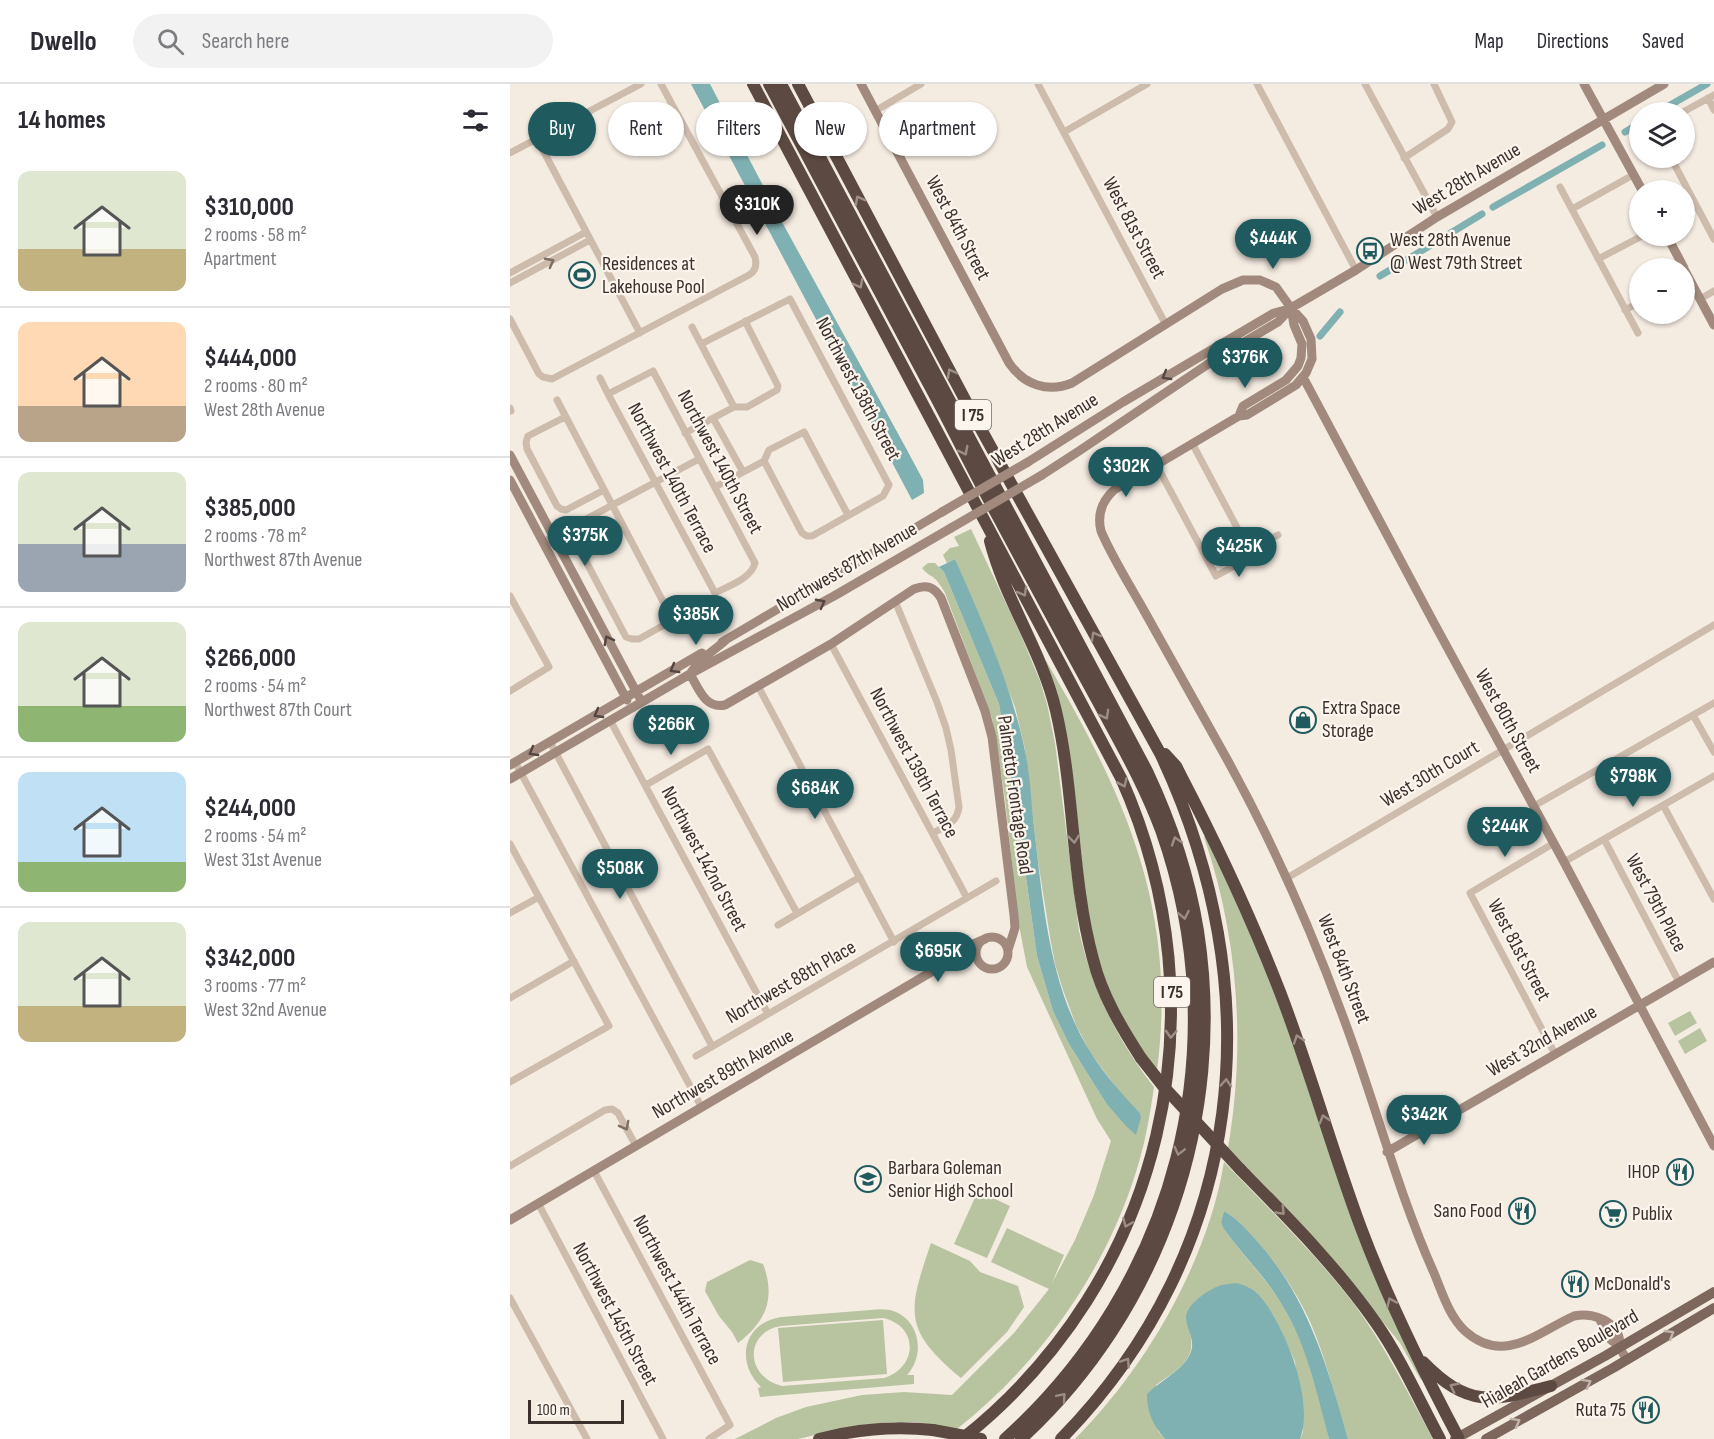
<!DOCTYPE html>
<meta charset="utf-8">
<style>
body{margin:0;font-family:"Sofia Sans Condensed",sans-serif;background:#f2f2f3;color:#2b2b33;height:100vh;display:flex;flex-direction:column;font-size:22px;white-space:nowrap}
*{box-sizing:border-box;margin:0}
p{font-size:20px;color:#7c7c81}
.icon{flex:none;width:33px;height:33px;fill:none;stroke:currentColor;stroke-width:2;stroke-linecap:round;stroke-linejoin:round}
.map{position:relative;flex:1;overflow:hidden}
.details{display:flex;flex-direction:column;background:#fff;width:510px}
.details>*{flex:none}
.hud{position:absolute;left:18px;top:18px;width:570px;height:54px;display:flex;gap:12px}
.fabs{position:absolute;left:1119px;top:18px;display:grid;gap:12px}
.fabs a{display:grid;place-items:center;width:66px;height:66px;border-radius:50%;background:#fff;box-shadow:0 2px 4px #0004;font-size:30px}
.scale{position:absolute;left:18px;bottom:15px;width:96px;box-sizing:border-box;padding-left:6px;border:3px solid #3b302b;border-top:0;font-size:16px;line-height:21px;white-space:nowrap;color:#3b302b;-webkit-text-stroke:4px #fbf5ee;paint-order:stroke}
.price{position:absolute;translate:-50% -51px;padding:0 14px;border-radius:21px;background:#1f5a5e;color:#fff;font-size:20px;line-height:39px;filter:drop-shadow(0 2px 3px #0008)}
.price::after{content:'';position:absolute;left:50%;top:36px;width:18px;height:14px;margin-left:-9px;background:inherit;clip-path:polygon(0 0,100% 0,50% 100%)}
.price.on{background:#222;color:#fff}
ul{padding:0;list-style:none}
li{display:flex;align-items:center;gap:18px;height:150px;padding:0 18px}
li+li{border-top:2px solid #e1e1e2}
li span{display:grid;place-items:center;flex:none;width:168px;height:120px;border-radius:12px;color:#555}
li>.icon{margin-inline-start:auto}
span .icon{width:72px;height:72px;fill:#fffc;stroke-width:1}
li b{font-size:26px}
h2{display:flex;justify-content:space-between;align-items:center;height:72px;padding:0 18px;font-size:26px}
.tag{padding:0 21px;border-radius:27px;background:#fff;box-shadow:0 2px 4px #0004;font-size:21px;line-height:54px}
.tag.on{background:#1f5a5e;color:#fff}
header{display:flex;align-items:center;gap:36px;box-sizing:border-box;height:84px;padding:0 30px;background:#fff;border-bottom:2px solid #e1e1e2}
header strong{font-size:28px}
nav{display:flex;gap:33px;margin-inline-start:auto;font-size:21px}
.search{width:420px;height:54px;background:#f2f2f3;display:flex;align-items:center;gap:15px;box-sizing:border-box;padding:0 21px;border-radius:33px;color:#7c7c81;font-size:22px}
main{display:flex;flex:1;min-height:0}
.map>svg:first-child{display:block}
.green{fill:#b8c4a0;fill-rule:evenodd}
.water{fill:#7fb0b2}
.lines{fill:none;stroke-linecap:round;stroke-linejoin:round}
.canal{stroke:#7fb0b2;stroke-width:7}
.street{stroke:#cdbbac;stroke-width:7}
.secondary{stroke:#a18a7d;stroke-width:9}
.primary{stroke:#7d675c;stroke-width:10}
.highway{stroke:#5c4a42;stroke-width:12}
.secondary-bridge{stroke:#a18a7d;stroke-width:9}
.highway-bridge{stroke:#5c4a42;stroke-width:12}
.oneway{stroke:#9c8e87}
.oneway2{stroke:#7d6f65}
.oneway3{stroke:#544640}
.oneway4{stroke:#c2b5ac}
.labels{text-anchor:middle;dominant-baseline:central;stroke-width:4.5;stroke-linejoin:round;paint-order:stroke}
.shield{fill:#fbf5ee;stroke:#756b66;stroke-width:1.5}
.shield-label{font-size:18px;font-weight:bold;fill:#3b302b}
.street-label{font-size:20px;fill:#3b302b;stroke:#fbf5ee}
.poi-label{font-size:20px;fill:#3b302b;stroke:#fbf5ee;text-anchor:start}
</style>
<header>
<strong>Dwello</strong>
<div class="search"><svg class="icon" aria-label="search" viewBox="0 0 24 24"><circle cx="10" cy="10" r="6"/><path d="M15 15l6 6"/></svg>Search here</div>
<nav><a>Map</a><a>Directions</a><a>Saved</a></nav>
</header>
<main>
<section class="details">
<h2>14 homes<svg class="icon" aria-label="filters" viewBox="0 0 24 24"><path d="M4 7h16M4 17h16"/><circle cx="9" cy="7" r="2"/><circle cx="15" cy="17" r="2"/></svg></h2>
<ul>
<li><span style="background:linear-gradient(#dfe7d0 65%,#c2b280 0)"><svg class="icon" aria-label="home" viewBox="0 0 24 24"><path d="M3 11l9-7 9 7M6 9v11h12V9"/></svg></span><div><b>$310,000</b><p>2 rooms · 58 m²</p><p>Apartment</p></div></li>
<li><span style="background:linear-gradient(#ffd9b3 70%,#b9a48a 0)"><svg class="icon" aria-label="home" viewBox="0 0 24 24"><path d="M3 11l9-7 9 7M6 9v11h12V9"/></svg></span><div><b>$444,000</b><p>2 rooms · 80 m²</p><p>West 28th Avenue</p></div></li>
<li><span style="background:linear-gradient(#dfe7d0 60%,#9aa5b1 0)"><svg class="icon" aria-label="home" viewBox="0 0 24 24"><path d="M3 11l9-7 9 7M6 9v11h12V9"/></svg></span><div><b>$385,000</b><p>2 rooms · 78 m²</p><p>Northwest 87th Avenue</p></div></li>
<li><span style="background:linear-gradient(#dfe7d0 70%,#8fb573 0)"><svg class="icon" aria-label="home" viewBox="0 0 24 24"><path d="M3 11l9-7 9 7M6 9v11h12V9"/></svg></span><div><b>$266,000</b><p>2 rooms · 54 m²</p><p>Northwest 87th Court</p></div></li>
<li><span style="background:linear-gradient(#bfe0f5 75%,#8fb573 0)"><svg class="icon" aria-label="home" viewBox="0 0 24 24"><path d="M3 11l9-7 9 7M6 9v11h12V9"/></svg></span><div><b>$244,000</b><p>2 rooms · 54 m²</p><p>West 31st Avenue</p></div></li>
<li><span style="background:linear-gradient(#dfe7d0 70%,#c2b280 0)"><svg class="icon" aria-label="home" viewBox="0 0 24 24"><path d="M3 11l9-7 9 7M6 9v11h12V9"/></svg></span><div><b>$342,000</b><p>3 rooms · 77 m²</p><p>West 32nd Avenue</p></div></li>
</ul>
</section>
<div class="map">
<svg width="1204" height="1355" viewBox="0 0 1204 1355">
<rect width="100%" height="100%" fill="#f4ebe1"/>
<path class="green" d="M461,445L510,549L530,597L537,620L545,659L569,847C583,907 606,954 644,1003C640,1031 635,1060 626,1088C594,1190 530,1279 447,1345L405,1338H384L343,1342L288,1355H225L266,1334L296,1323L352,1311L394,1308L442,1311L504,1249L539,1205L481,1178L497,1144L554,1171L542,1199L565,1156L584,1111L601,1057L587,1035L517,883L508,836L495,715L486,655L482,634L435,509C432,504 428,497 423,493C418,490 416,489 412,484L418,479H425L434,488L489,620L509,743L527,872L543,927L559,960L596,1019L631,1033L630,1029L608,1006L580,968L566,941L553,906L545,880L540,853L528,777L515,665L505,623L445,475L437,479L433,471L440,464L449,462L444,453Z
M536,577C615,710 668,827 647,986C640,976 632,966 625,956C606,926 593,892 584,858L534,578Z
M697,751L748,865L912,1295L911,1296L890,1259L851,1211L757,1104L718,1064C736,960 728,852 694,753Z
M1180,927L1187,939L1165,952L1158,939Z
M1190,944L1197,957L1175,970L1168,957Z
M714,1078C758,1124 805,1169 844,1220C875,1262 898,1309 923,1355H838C826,1317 817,1277 801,1240C789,1212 768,1181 748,1158C738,1147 728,1135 714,1127L711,1138L713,1144C730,1168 751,1189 767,1213C796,1256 807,1306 819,1355H790L793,1348L785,1278L771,1246L763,1231L746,1208L738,1203L676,1233C689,1274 678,1278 646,1301L648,1347L655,1355H565C636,1284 698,1177 714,1078Z
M468,1107L500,1122L477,1174L444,1160Z
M421,1159L460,1177L470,1188L508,1202L514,1223L497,1248L451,1294C392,1245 398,1227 421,1159Z
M240,1176L253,1180C266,1214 256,1238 228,1259L222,1248L209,1232L195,1207L197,1198Z
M361,1226C367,1225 374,1225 380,1226C410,1234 416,1270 397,1291H404V1300L250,1313L248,1304L251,1303C225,1278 233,1239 271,1233ZM373,1234C409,1242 408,1283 374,1294L272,1302C235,1293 234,1248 271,1242Z
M373,1236L377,1290L273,1298L268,1244Z"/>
<path class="water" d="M181,0H200L272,138L397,366L413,396L414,409L402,416Z
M445,475C471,534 500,598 514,662C520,688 521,716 524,743C533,818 539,903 581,969C595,991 612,1010 630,1029L631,1033L626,1051L616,1042L596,1019L559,960L543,927L527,872L509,743L489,620L434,488L429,483Z
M714,1127C728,1135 737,1146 748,1158C798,1214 818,1284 838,1355H819C806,1306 796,1256 767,1213C751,1188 730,1168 713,1144L711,1138Z
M726,1199C733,1201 741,1203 747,1209C774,1237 805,1317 790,1355H655C643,1341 637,1329 637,1310C648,1299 671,1286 678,1274C688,1258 677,1248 676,1234C676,1220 700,1204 712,1201C716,1200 722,1200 726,1199Z"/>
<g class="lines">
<path class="canal" d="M1148,28L1197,0
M1115,48L1130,39
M983,123L1092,61
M870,192L972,130
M810,252L830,228"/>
<path class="street" d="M528,0L656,241
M747,0L846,186
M855,0L927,133
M1198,14L1204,26
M365,27L411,0
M1173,28L1204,11
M554,48L637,0
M27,55L130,249
M0,69L131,0
M894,74L938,45L942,38L924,0
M1161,74L1204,155
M1050,103L1128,249
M1062,125L1123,91
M1088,175L1132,152
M0,189L76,148
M0,199L80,156
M1190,215L1204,207
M1115,226L1130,218
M0,235L29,290L33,293L42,295L239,191C246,187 247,181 245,173L151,0
M182,243L224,323
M191,260L280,215L379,401L373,412L302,452H297L292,449L254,377
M90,294L98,310L205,509C218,502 241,495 245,479L143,287L98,310
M47,316L159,529L154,541L129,555H122L116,553L71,468L74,457L110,437
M0,324L1,327
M55,333L18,352L16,358L17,365L47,422L51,425L56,426L94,406
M203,334L233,388
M175,349L224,323H237L267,306L268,302L235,237
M646,380L706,492L735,476L739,466L682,359
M205,403L254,377L259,366L294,348L338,431
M33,458L189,375
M739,466L768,451
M0,512L39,583L0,607
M385,517L427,618L436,644L441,666L449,723C447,739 436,742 423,749
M321,560L457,814
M248,602L384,858
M1183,631L1204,668
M100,636L258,930
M40,658L202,962
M5,678L192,1024
M136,701L198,665L287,829
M1153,721L1204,815
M1024,722L1204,619
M1094,755L1169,898
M1044,759L960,809L1045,970
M0,760L99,942L0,998
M1054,778L1204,692
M777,794L1204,541
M0,829L29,813
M268,841L350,793
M0,914L64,877
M186,972L486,797
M0,1082L95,1026L102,1025L108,1029L126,1062
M84,1087L220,1341L199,1355
M28,1119L153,1355
M0,1214L77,1355"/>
<path class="secondary" d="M351,0L499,279C514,301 538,309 562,299L712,205L733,196H750L766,203L781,224L793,237L801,255L802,275L796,289L786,301L737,331L729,332L604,406C591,418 587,431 591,447C602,473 618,498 632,523C659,571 686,619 713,668C766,763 809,863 845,966C871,1041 892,1117 924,1189C932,1208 939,1232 955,1247C994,1282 1028,1248 1064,1232C1081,1228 1104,1236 1109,1253C1110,1256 1109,1260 1110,1263C1111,1267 1115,1272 1117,1276
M1074,0L1132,106
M1157,152L1174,184
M1174,185L1204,241
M793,293L924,539L1054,778L1204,1062
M729,332L733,322L776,296L788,282L791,274L792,260L784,241L781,224
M0,371L129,613
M518,378L613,318L764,229L779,225
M532,391L569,367L704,276L768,238L781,224L846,186L927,133L1154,0
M0,396L117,616
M217,555C204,567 190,574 180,590C189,605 195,625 215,621L321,560L404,505C417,500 424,503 431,514L475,627L482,653L504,831L505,844L498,866
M212,558L432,428
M0,681L192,569
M0,695L180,590L324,512L441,444
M466 869a16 16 0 1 1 32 0a16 16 0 1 1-32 0Z
M877,1068L1204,878
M0,1136L445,874L461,861L475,855
M1089,1234L1101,1256L1110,1263"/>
<path class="primary" d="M945,1355L1095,1272L1204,1208
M976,1355L1103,1284L1204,1224"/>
<path class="highway" d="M243,0L611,694C715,927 654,1195 452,1355
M259,0C311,98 364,196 416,295C440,339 462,385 486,429C520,492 553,554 587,616C610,659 634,700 651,746C728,964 667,1200 495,1355
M271,0L637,687C661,738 679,791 688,847C717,1033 651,1227 511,1355
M288,0L461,327L650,669C762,905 737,1165 551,1355
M480,457C495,516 532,567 546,627C565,708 561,794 583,875C592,911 611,943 631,974
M655,670L666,682L670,690C707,761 741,833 770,908C800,986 822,1066 851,1144C878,1216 912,1285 948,1353
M730,1085C778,1134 826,1182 866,1239C891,1275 909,1316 930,1355
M913,1278C959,1325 983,1317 1041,1302
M309,1355C347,1345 384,1342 423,1346"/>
<path class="secondary-bridge" d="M432,428L518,378
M441,444L532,391"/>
<path class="highway-bridge" d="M631,974L653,1002L730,1085
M423,1346L471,1355"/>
</g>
<defs><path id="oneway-chevron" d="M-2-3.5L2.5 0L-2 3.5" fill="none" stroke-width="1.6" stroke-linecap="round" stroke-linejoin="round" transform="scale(1.5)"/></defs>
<g class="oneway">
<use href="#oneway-chevron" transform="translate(349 116) rotate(-118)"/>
<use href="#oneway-chevron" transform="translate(349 200) rotate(62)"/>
<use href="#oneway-chevron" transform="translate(441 289) rotate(-118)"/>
<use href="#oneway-chevron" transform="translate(454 367) rotate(63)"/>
<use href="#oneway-chevron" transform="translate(513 508) rotate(61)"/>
<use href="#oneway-chevron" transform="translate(585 552) rotate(-119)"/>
<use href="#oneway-chevron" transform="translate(595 631) rotate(61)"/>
<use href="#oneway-chevron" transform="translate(613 699) rotate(66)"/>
<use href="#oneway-chevron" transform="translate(564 755) rotate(84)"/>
<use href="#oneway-chevron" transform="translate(666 757) rotate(-108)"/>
<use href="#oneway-chevron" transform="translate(674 831) rotate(79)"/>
<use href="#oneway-chevron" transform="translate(661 950) rotate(93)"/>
<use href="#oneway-chevron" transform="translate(788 955) rotate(-109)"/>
<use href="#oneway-chevron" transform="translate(716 999) rotate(-86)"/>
<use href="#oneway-chevron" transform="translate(814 1035) rotate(-107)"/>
<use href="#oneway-chevron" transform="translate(669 1067) rotate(104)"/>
<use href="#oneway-chevron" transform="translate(771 1127) rotate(46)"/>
<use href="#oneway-chevron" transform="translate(617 1139) rotate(113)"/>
<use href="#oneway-chevron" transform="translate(881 1218) rotate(-114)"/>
<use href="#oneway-chevron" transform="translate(616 1278) rotate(-56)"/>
<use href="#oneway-chevron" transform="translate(944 1303) rotate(-153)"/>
<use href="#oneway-chevron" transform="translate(552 1313) rotate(-49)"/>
</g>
<g class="oneway2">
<use href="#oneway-chevron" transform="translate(40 178) rotate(-28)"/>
<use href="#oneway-chevron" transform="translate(115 1042) rotate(62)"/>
</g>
<g class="oneway3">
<use href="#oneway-chevron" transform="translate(656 292) rotate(150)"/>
<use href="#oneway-chevron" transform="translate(311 519) rotate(-28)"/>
<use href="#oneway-chevron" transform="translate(98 556) rotate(-118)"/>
<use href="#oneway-chevron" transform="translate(164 585) rotate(150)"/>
<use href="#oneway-chevron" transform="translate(88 630) rotate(150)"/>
<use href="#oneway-chevron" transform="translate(23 668) rotate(150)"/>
</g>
<g class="oneway4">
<use href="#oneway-chevron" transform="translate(1160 1250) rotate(-31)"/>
<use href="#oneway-chevron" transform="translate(1077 1299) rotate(-29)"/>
<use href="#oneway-chevron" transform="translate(1006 1338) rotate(-29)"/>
</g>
<defs>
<symbol id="bus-ring" viewBox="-11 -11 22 22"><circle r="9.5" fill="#fbf5ee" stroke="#1f5a5e" stroke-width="1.5"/><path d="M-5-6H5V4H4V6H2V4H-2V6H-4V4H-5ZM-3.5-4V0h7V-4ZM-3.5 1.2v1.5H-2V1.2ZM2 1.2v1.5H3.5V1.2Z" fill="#1f5a5e"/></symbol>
<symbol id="stadium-ring" viewBox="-11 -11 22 22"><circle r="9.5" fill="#fbf5ee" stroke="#1f5a5e" stroke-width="1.5"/><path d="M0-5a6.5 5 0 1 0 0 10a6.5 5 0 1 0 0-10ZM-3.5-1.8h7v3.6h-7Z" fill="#1f5a5e"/></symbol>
<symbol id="shop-ring" viewBox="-11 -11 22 22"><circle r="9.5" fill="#fbf5ee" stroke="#1f5a5e" stroke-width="1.5"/><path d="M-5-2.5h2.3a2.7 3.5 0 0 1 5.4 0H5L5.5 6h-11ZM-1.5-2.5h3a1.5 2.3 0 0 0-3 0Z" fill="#1f5a5e"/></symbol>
<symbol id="restaurant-ring" viewBox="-11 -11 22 22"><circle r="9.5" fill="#fbf5ee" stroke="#1f5a5e" stroke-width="1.5"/><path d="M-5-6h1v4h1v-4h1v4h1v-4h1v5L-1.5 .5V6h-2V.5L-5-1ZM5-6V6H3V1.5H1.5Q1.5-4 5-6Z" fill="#1f5a5e"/></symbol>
<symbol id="school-ring" viewBox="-11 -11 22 22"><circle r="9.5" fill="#fbf5ee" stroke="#1f5a5e" stroke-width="1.5"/><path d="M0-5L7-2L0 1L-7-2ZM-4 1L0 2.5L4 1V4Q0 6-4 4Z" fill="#1f5a5e"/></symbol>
<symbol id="supermarket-ring" viewBox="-11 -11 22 22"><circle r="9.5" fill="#fbf5ee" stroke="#1f5a5e" stroke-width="1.5"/><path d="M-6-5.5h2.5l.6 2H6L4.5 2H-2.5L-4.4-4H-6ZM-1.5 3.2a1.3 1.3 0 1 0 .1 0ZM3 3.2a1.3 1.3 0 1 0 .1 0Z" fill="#1f5a5e"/></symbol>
</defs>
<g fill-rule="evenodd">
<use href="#bus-ring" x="845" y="152" width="30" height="30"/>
<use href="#stadium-ring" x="57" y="176" width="30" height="30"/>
<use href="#shop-ring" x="778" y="621" width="30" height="30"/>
<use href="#restaurant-ring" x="1155" y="1073" width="30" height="30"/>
<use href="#school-ring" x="343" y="1080" width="30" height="30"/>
<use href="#restaurant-ring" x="997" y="1112" width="30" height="30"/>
<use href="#supermarket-ring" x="1088" y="1115" width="30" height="30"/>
<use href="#restaurant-ring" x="1050" y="1185" width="30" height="30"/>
<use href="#restaurant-ring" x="1121" y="1311" width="30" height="30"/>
</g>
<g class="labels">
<g class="shield">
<rect x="445" y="316" width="36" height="30" rx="4.5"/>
<rect x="644" y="893" width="36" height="30" rx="4.5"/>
</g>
<g class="shield-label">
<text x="463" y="331">I 75</text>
<text x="662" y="908">I 75</text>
</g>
<g class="street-label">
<text transform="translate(957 95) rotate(-31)">West 28th Avenue</text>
<text transform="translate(448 144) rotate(62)">West 84th Street</text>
<text transform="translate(624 144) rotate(62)">West 81st Street</text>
<text transform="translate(348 305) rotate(62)">Northwest 138th Street</text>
<text transform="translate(535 346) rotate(-32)">West 28th Avenue</text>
<text transform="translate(210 378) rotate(62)">Northwest 140th Street</text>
<text transform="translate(162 394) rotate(62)">Northwest 140th Terrace</text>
<text transform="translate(337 483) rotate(-30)">Northwest 87th Avenue</text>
<text transform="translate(998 637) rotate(61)">West 80th Street</text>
<text transform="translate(404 679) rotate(62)">Northwest 139th Terrace</text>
<text transform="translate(920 690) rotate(-31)">West 30th Court</text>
<text transform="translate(505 711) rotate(82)">Palmetto Frontage Road</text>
<text transform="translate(194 775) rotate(62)">Northwest 142nd Street</text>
<text transform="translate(1146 819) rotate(62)">West 79th Place</text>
<text transform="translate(1009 866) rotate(62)">West 81st Street</text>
<text transform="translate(834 885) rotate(69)">West 84th Street</text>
<text transform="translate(281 898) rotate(-30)">Northwest 88th Place</text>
<text transform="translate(1032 957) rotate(-30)">West 32nd Avenue</text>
<text transform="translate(213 990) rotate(-30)">Northwest 89th Avenue</text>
<text transform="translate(167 1206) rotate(62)">Northwest 144th Terrace</text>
<text transform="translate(105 1230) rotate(62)">Northwest 145th Street</text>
<text transform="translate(1050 1275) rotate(-30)">Hialeah Gardens Boulevard</text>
</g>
<g class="poi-label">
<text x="880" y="156">West 28th Avenue<tspan x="880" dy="23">@ West 79th Street</tspan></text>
<text x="92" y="180">Residences at<tspan x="92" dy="23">Lakehouse Pool</tspan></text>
<text x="812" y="624">Extra Space<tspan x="812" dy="23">Storage</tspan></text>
<text x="378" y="1084">Barbara Goleman<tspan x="378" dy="23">Senior High School</tspan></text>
<text x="1150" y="1088" text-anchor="end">IHOP</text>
<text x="992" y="1127" text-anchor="end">Sano Food</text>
<text x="1122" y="1130">Publix</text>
<text x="1084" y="1200">McDonald's</text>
<text x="1116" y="1326" text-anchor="end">Ruta 75</text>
</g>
</g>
</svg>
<div class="fabs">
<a><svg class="icon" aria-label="layers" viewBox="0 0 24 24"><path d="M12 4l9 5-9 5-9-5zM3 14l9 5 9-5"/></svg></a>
<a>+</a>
<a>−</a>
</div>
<div class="scale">100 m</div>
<b class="price on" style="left:247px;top:152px">$310K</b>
<b class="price" style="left:763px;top:186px">$444K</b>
<b class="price" style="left:735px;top:305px">$376K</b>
<b class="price" style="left:616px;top:414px">$302K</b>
<b class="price" style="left:75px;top:483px">$375K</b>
<b class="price" style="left:729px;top:494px">$425K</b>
<b class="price" style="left:186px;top:562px">$385K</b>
<b class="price" style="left:161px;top:672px">$266K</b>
<b class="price" style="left:1123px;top:724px">$798K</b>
<b class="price" style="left:305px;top:736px">$684K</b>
<b class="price" style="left:995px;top:774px">$244K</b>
<b class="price" style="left:110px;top:816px">$508K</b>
<b class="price" style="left:428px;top:899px">$695K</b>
<b class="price" style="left:914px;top:1062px">$342K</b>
<div class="hud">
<a class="tag on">Buy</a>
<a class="tag">Rent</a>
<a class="tag">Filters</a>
<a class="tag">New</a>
<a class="tag">Apartment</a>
</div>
</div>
</main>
